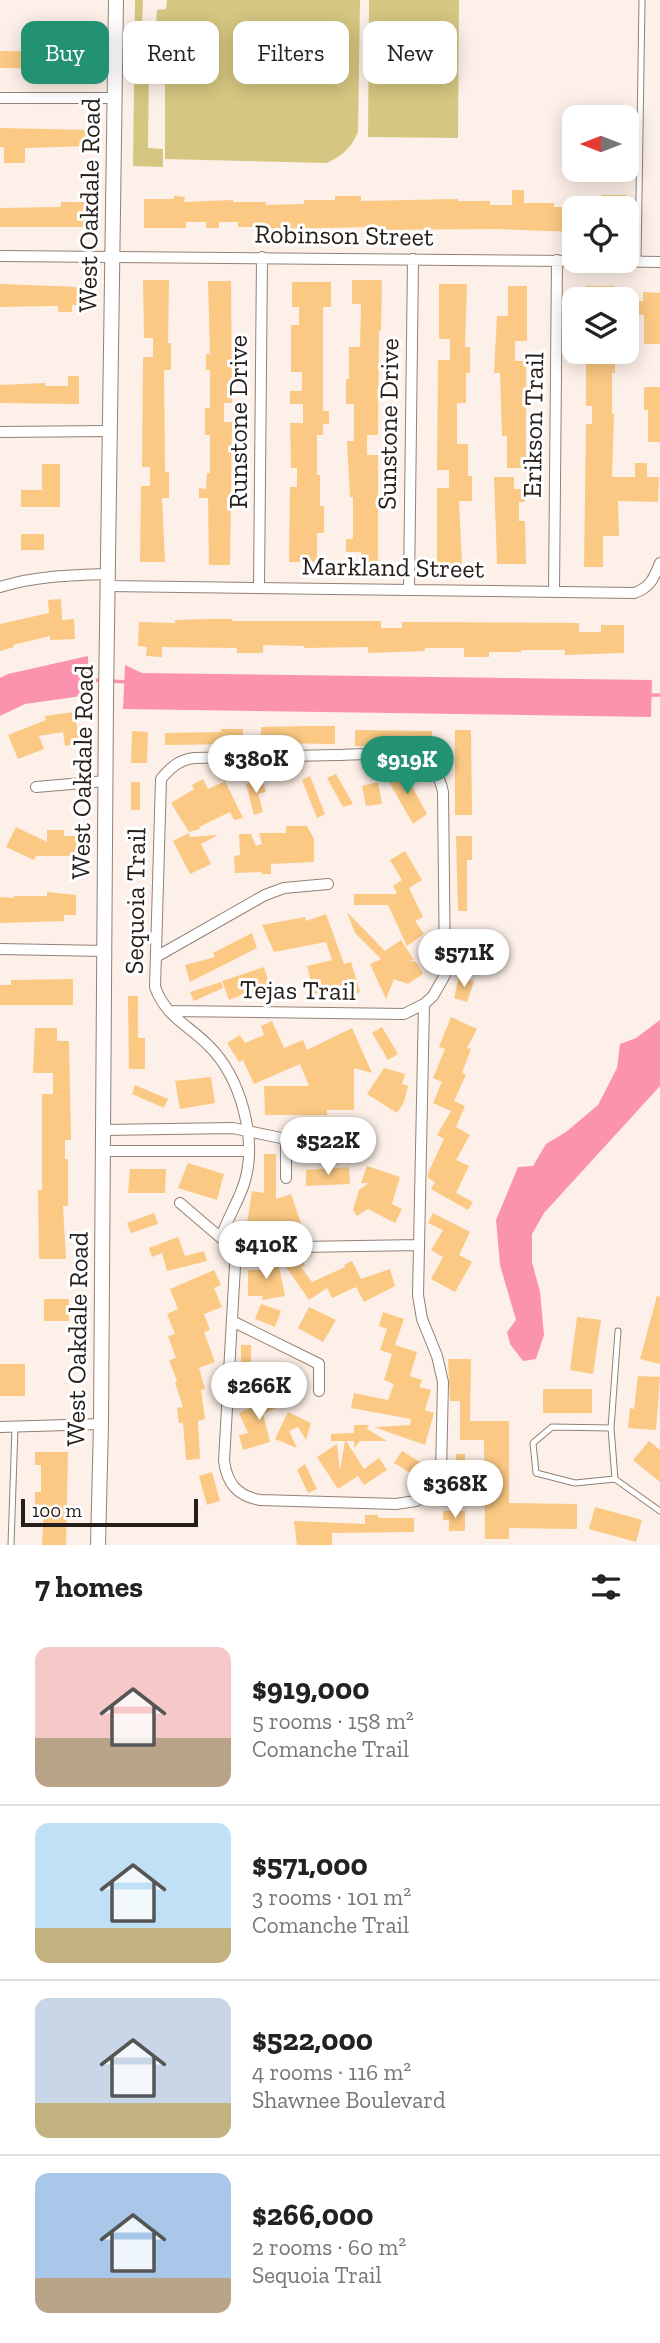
<!DOCTYPE html>
<meta charset="utf-8">
<style>
body{margin:0;font-family:"Zilla Slab",serif;background:#f2f2f2;color:#222;height:100vh;display:flex;flex-direction:column;font-size:26px;white-space:nowrap}
*{box-sizing:border-box;margin:0}
p{font-size:23px;color:#767676}
.icon{flex:none;width:38px;height:38px;fill:none;stroke:currentColor;stroke-width:2;stroke-linecap:round;stroke-linejoin:round}
.map{position:relative;height:1545px;overflow:hidden}
.side{display:flex;flex-direction:column;background:#fff;flex:1}
.side>*{flex:none}
.guide{position:absolute;left:21px;top:21px;width:620px;height:63px;display:flex;gap:14px}
.needle{width:46px;rotate:270deg}
.buttons{position:absolute;left:562px;top:105px;display:grid;gap:14px}
.buttons a{display:grid;place-items:center;width:77px;height:77px;border-radius:14px;background:#fff;box-shadow:0 4px 18px #0003;font-size:35px}
.scale{position:absolute;left:21px;bottom:18px;width:177px;box-sizing:border-box;padding-left:7px;border:4px solid #251e19;border-top:0;font-size:19px;line-height:24px;white-space:nowrap;color:#251e19;-webkit-text-stroke:5px #fff;paint-order:stroke}
.price{position:absolute;translate:-50% -60px;padding:0 16px;border-radius:24px;background:#fff;color:#222;font-size:23px;line-height:46px;filter:drop-shadow(0 2px 4px #0008)}
.price::after{content:'';position:absolute;left:50%;top:42px;width:21px;height:16px;margin-left:-10px;background:inherit;clip-path:polygon(0 0,100% 0,50% 100%)}
.price.selected{background:#239273;color:#fff}
ul{padding:0;list-style:none}
li{display:flex;align-items:center;gap:21px;height:175px;padding:0 35px}
li+li{border-top:2px solid #e0e0e0}
li span{display:grid;place-items:center;flex:none;width:196px;height:140px;border-radius:14px;color:#555}
li>.icon{margin-inline-start:auto}
span .icon{width:84px;height:84px;fill:#fffc;stroke-width:1}
li b{font-size:30px}
h2{display:flex;justify-content:space-between;align-items:center;height:84px;padding:0 35px;font-size:30px}
.chip{padding:0 24px;border-radius:14px;background:#fff;box-shadow:0 4px 18px #0003;font-size:24px;line-height:63px}
.chip.selected{background:#239273;color:#fff}
.map>svg:first-child{display:block}
.green{fill:#d5c781}
.water{fill:#fc93ae}
.lines{fill:none;stroke-linecap:round;stroke-linejoin:round}
.stream{stroke:#fc93ae;stroke-width:3.5}
.building{fill:#fbc983}
.service-casing{stroke:#948074;stroke-width:7}
.minor-casing{stroke:#948074;stroke-width:12}
.tertiary-casing{stroke:#948074;stroke-width:16}
.service{stroke:#fff;stroke-width:5}
.minor{stroke:#fff;stroke-width:10}
.tertiary{stroke:#fff;stroke-width:14}
.labels{text-anchor:middle;dominant-baseline:central;stroke-width:6;stroke-linejoin:round;paint-order:stroke}
.street-label{font-size:26px;fill:#251e19;stroke:#fff}
</style>
<div class="map">
<svg width="660" height="1545" viewBox="0 0 660 1545">
<rect width="100%" height="100%" fill="#fdf0e8"/>
<path class="green" d="M135,0H143L142,24H156L157,10L166,9L167,0H360L358,132C351,148 343,155 327,163L165,159V48V60H149L148,148L163,149V167L133,166Z
M369,0H459L458,138L368,137Z"/>
<path class="water" d="M88,656L89,695L25,704L0,716V678L8,674Z
M125,665L142,673L652,680L651,717L123,709Z
M660,1020V1086L544,1213L532,1234V1262L540,1292L544,1335L536,1359L523,1361L510,1344L507,1332L516,1320L500,1265L496,1220L518,1167L533,1166L546,1144L566,1132L598,1105L617,1068L620,1044L636,1038Z"/>
<g class="lines">
<path class="stream" d="M87,679L103,681
M111,681L128,682
M650,695H660"/>
</g>
<path class="building" d="M0,51L92,52V69L0,68Z
M0,128L90,130V146L25,148V163H4V147H0Z
M512,190H524V203H554V207H574V232L496,229L369,230V227L270,229V227H238V222H219V228H206V222H186V228H144V199H174V196L185,197L184,202L233,200V202H266V205L304,204V200H335V196H361V201L458,199V201H490V205H512Z
M602,195H627V208H602Z
M61,202H89V227H0V208L61,207Z
M143,280H169L168,343H171V370H164L165,472H169V498H162L165,562H140L141,486H150V467H142L143,357H153V338H144Z
M352,280H382L381,331H379L378,435H367V455H378V563H361V552H346V539H353V497H350L347,441H354V404H346V379H349V347H360L361,304H352Z
M208,281H231L232,403H224V422H232L230,565H209L208,498H199V488L206,489L207,473H210V435H205V408H210V370H206V354H210Z
M292,282H331V307H323V411H329V424H323V435H317V475H320V506H324V533H317V562H289L290,487H297V468H291L290,423H303V404H290V391H302V372H291V325H299V307H292Z
M0,284L80,287L79,305H72V312H58V306H52L0,307Z
M439,284H467L465,347H470V373H466V403H457V444H468V476H472V501H459L462,564H437V488H449V470H437L438,360H450V339H439Z
M508,286H527V341H515V361H526V468H507V436H502L500,373H494L497,316H508Z
M586,286H614V299H586Z
M643,292L660,293V344H644V315L638,314V301H643Z
M586,352H615V373H612V414H614L612,477H635V463H647V477H659L658,502L618,501L619,536H603V567H584L586,424H592V406H586Z
M68,376H79V404L0,403V385L45,383V386H68Z
M644,387H660V442H648V410H644Z
M42,464H60V507H21V490H42Z
M494,477H514V489H525V502H519V521H525L526,564H497Z
M21,534H44V550H21Z
M61,599L62,620L74,619L75,639L50,640V636L13,645L14,647L0,651V624L49,613L48,600Z
M208,619H232V621H381V628H402V622L579,623V632H601V625H624V653L565,655V650H521V652H489V657H464V648H425V651L368,653V647L304,648V646L263,645V653H237V648L162,647V657L146,656L147,647L138,646L139,622L175,623V620Z
M75,712L79,744L65,746L63,732L39,736L44,749L18,759L8,735L46,720L45,716Z
M307,726H335V744L261,743V727Z
M221,729H243V744L165,745V733L221,732Z
M355,730L432,731V755L421,751V747L355,746Z
M455,730H471L472,815H455Z
M132,731L148,732L147,763H131Z
M402,768L427,814L413,824L388,780V776Z
M336,774L353,804L343,807L327,778Z
M310,776L325,814L317,818L302,780Z
M203,779L208,789L225,781L243,818L234,820L230,812L199,827L200,829L189,832L171,803L194,789L192,785Z
M262,779L266,792L258,794L263,812L254,815L246,784Z
M131,782H140V810H131Z
M378,782L382,804L366,806L362,786Z
M286,826H307L314,839V862L271,864V874H262V872L235,873L234,856L240,855L239,834H251L256,846L262,844L259,833H286Z
M16,827L47,842V830H64V836H77V856H36L34,860L6,847Z
M189,833L190,837L218,835L201,844L211,864L190,874L173,841Z
M456,836H472V860H467V911H458Z
M405,851L422,880L409,888L423,917L415,921L424,934L407,946L388,905H354V894H397L393,886L402,880L390,860Z
M47,892L76,895V915H64V921L0,923V897L14,898V896H47Z
M347,912L385,951L401,940L414,960H409L416,962L423,974L408,984L394,979L386,999L370,964L381,959L355,933Z
M326,914L344,964L351,962L360,992L349,996L347,993L344,994L342,988L314,994L307,966L332,960L326,942L274,952L262,925L305,917L306,921Z
M252,933L257,948L190,982L185,965L215,957L213,953Z
M455,936H470V960H455Z
M264,967L272,992L257,998L255,990L229,1000L222,981Z
M459,976L474,981L467,1002L454,998Z
M73,979V1005H0V985H11V980Z
M221,982L223,988L194,1001L190,992Z
M128,996H138V1038H145V1069H129Z
M451,1017L477,1029L467,1048L471,1049L462,1073L466,1075L454,1101L465,1106L456,1127L470,1135L456,1160L469,1166L456,1193L473,1202L468,1210L431,1189L435,1182L428,1178V1173L444,1139L437,1135L451,1111L433,1103L442,1082L433,1078L445,1049L439,1047Z
M272,1021L284,1048L303,1040L307,1050L352,1028L372,1073L354,1068V1110H327V1115H265L264,1086H309L300,1064L254,1084L243,1060L239,1062L227,1043L240,1035L245,1043L264,1035L261,1026Z
M382,1027L398,1054L388,1060L372,1033Z
M35,1028H57V1041H69L71,1140H65V1159H68V1206H63L66,1259H39L38,1190H42V1094H53V1073H33Z
M384,1068L405,1074L402,1084L408,1086L404,1102L397,1113L367,1094Z
M211,1077L215,1103L180,1109L175,1081Z
M135,1085L168,1099L164,1108L132,1094Z
M264,1154H276V1199L291,1194L302,1226L274,1234L275,1239L265,1240L263,1233L246,1230L252,1191L264,1193Z
M188,1163L224,1174L217,1200L178,1188Z
M367,1166L400,1177L392,1204L402,1209L395,1223L368,1209L357,1216L353,1210L359,1190L369,1183H361Z
M349,1167L350,1184L306,1186V1170Z
M130,1169H166L165,1193H128Z
M154,1213L158,1224L131,1233L127,1223Z
M433,1213L470,1232L459,1255L472,1262L455,1292L431,1279L443,1257L431,1250L443,1230L428,1223Z
M178,1237L185,1256L204,1251L207,1261L167,1271L162,1253L152,1257L149,1248Z
M299,1255L305,1265L301,1267L312,1282L345,1267L344,1265L352,1261L361,1279L390,1269L395,1286L364,1302L356,1287L332,1298L327,1288L309,1300L284,1264Z
M277,1257L285,1296L262,1300L263,1296H248V1270H266L265,1259Z
M214,1270L221,1285L214,1288L222,1307L204,1314L210,1330L204,1332L215,1362L199,1368L205,1389L201,1390L205,1419L198,1421L200,1459L186,1460L183,1423H179L177,1408L183,1407L175,1382L177,1381L169,1360L176,1358L168,1336L175,1334L167,1314L178,1309L170,1289Z
M657,1296L660,1297V1364L640,1359Z
M44,1299H69V1321H44Z
M261,1304L281,1311L275,1327L255,1319Z
M309,1307L336,1320L323,1342L298,1328Z
M383,1312L404,1319L395,1345L417,1352L410,1376L422,1380L419,1387L431,1390L425,1410L434,1413L425,1445L374,1427L410,1425L411,1419L351,1408L354,1393L388,1400L394,1384L384,1380L392,1354L380,1350L387,1329L379,1326Z
M577,1317L601,1320L593,1374L570,1370Z
M241,1345H251V1365H272V1372L291,1377L287,1391H241Z
M448,1359H471L470,1421H509V1503L577,1504V1529L509,1528V1539H485L484,1440H460V1401H450Z
M0,1364H25V1396H0Z
M638,1376L660,1377L656,1430L628,1428L630,1408L634,1409Z
M543,1389H592V1413H543Z
M287,1391L283,1405L263,1414L270,1442L243,1450L239,1435L248,1433L239,1413Z
M288,1412L311,1423L306,1440L298,1427L289,1431L297,1448L275,1439Z
M354,1425H369L367,1429L387,1441H360L354,1448V1441H346L364,1469L379,1458L387,1470L364,1485L358,1476L338,1489L317,1457L337,1444L340,1471L345,1441H331V1434L354,1433Z
M649,1441L660,1450V1482L633,1460Z
M402,1451L420,1462L412,1474L394,1463Z
M35,1452H68L66,1545H42L44,1505H35V1492H41V1465H35Z
M456,1454H465V1505L441,1493L446,1482L450,1484V1470H456Z
M305,1464L317,1489L308,1493L297,1470Z
M212,1472L220,1501L207,1505L199,1476Z
M595,1507L642,1520L636,1542L589,1529Z
M443,1511H465V1531H449V1520H443Z
M365,1515H378V1518H414V1532L332,1533V1545H297L294,1521L365,1524Z"/>
<g class="lines">
<defs>
<path id="service" d="M638,261L642,0
M618,1331L611,1428L615,1479L660,1511
M611,1428L552,1427L533,1443L536,1473L575,1483L615,1479
M11,1545L15,1427"/>
<path id="minor" d="M0,98H114
M0,256L574,261
M594,261L660,262
M0,432L110,431
M109,586L634,593C650,588 654,578 660,563
M0,587C35,576 72,575 109,574
M259,588L262,257
M409,589L413,259
M554,591L557,260
M36,787L106,781
M0,949L105,951
M156,957L265,895L284,888L328,884
M169,1011L404,1014L424,1004
M103,1130L233,1128L286,1139V1178
M104,1151H248
M180,1203L221,1238L236,1248L419,1245
M221,1238C227,1219 238,1202 244,1184C258,1140 241,1077 208,1045C187,1024 166,1017 155,987L161,779C171,767 179,760 194,758C242,757 289,756 336,755C360,755 389,751 413,756C429,760 440,776 443,792L445,975L433,996L424,1004L418,1295L422,1319L437,1356L443,1382L441,1472L435,1487L427,1495L416,1501L396,1504L260,1500C237,1496 227,1483 224,1461L236,1248
M232,1321L319,1364V1391
M0,1427L101,1424"/>
<path id="tertiary" d="M98,1545L101,1424L106,698L116,0"/>
</defs>
<use href="#service" class="service-casing"/>
<use href="#minor" class="minor-casing"/>
<use href="#tertiary" class="tertiary-casing"/>
<use href="#service" class="service"/>
<use href="#minor" class="minor"/>
<use href="#tertiary" class="tertiary"/>
</g>
<g class="labels">
<g class="street-label">
<text transform="translate(89 205) rotate(-89)">West Oakdale Road</text>
<text transform="translate(344 235) rotate(1)">Robinson Street</text>
<text transform="translate(238 422) rotate(-90)">Runstone Drive</text>
<text transform="translate(388 424) rotate(-89)">Sunstone Drive</text>
<text transform="translate(533 425) rotate(-89)">Erikson Trail</text>
<text transform="translate(393 567) rotate(1)">Markland Street</text>
<text transform="translate(82 772) rotate(-89)">West Oakdale Road</text>
<text transform="translate(135 901) rotate(-89)">Sequoia Trail</text>
<text transform="translate(298 990) rotate(1)">Tejas Trail</text>
<text transform="translate(77 1339) rotate(-89)">West Oakdale Road</text>
</g>
</g>
</svg>
<div class="buttons">
<a><svg class="needle" viewBox="-14 -14 28 28"><path d="M0-13l5 13h-10z" fill="#e53935"/><path d="M0 13l5-13h-10z" fill="#767676"/></svg></a>
<a><svg class="icon" aria-label="locate" viewBox="0 0 24 24"><circle cx="12" cy="12" r="6"/><path d="M12 2v4M12 18v4M2 12h4M18 12h4"/></svg></a>
<a><svg class="icon" aria-label="layers" viewBox="0 0 24 24"><path d="M12 4l9 5-9 5-9-5zM3 14l9 5 9-5"/></svg></a>
</div>
<div class="scale">100 m</div>
<b class="price" style="left:256px;top:795px">$380K</b>
<b class="price selected" style="left:407px;top:796px">$919K</b>
<b class="price" style="left:464px;top:989px">$571K</b>
<b class="price" style="left:328px;top:1177px">$522K</b>
<b class="price" style="left:266px;top:1281px">$410K</b>
<b class="price" style="left:259px;top:1422px">$266K</b>
<b class="price" style="left:455px;top:1520px">$368K</b>
<div class="guide">
<a class="chip selected">Buy</a>
<a class="chip">Rent</a>
<a class="chip">Filters</a>
<a class="chip">New</a>
</div>
</div>
<section class="side">
<h2>7 homes<svg class="icon" aria-label="filters" viewBox="0 0 24 24"><path d="M4 7h16M4 17h16"/><circle cx="9" cy="7" r="2"/><circle cx="15" cy="17" r="2"/></svg></h2>
<ul>
<li><span style="background:linear-gradient(#f6c9c9 65%,#b9a48a 0)"><svg class="icon" aria-label="home" viewBox="0 0 24 24"><path d="M3 11l9-7 9 7M6 9v11h12V9"/></svg></span><div><b>$919,000</b><p>5 rooms · 158 m²</p><p>Comanche Trail</p></div></li>
<li><span style="background:linear-gradient(#bfe0f5 75%,#c2b280 0)"><svg class="icon" aria-label="home" viewBox="0 0 24 24"><path d="M3 11l9-7 9 7M6 9v11h12V9"/></svg></span><div><b>$571,000</b><p>3 rooms · 101 m²</p><p>Comanche Trail</p></div></li>
<li><span style="background:linear-gradient(#c9d6e8 75%,#c2b280 0)"><svg class="icon" aria-label="home" viewBox="0 0 24 24"><path d="M3 11l9-7 9 7M6 9v11h12V9"/></svg></span><div><b>$522,000</b><p>4 rooms · 116 m²</p><p>Shawnee Boulevard</p></div></li>
<li><span style="background:linear-gradient(#a9c7e8 75%,#b9a48a 0)"><svg class="icon" aria-label="home" viewBox="0 0 24 24"><path d="M3 11l9-7 9 7M6 9v11h12V9"/></svg></span><div><b>$266,000</b><p>2 rooms · 60 m²</p><p>Sequoia Trail</p></div></li>
</ul>
</section>
